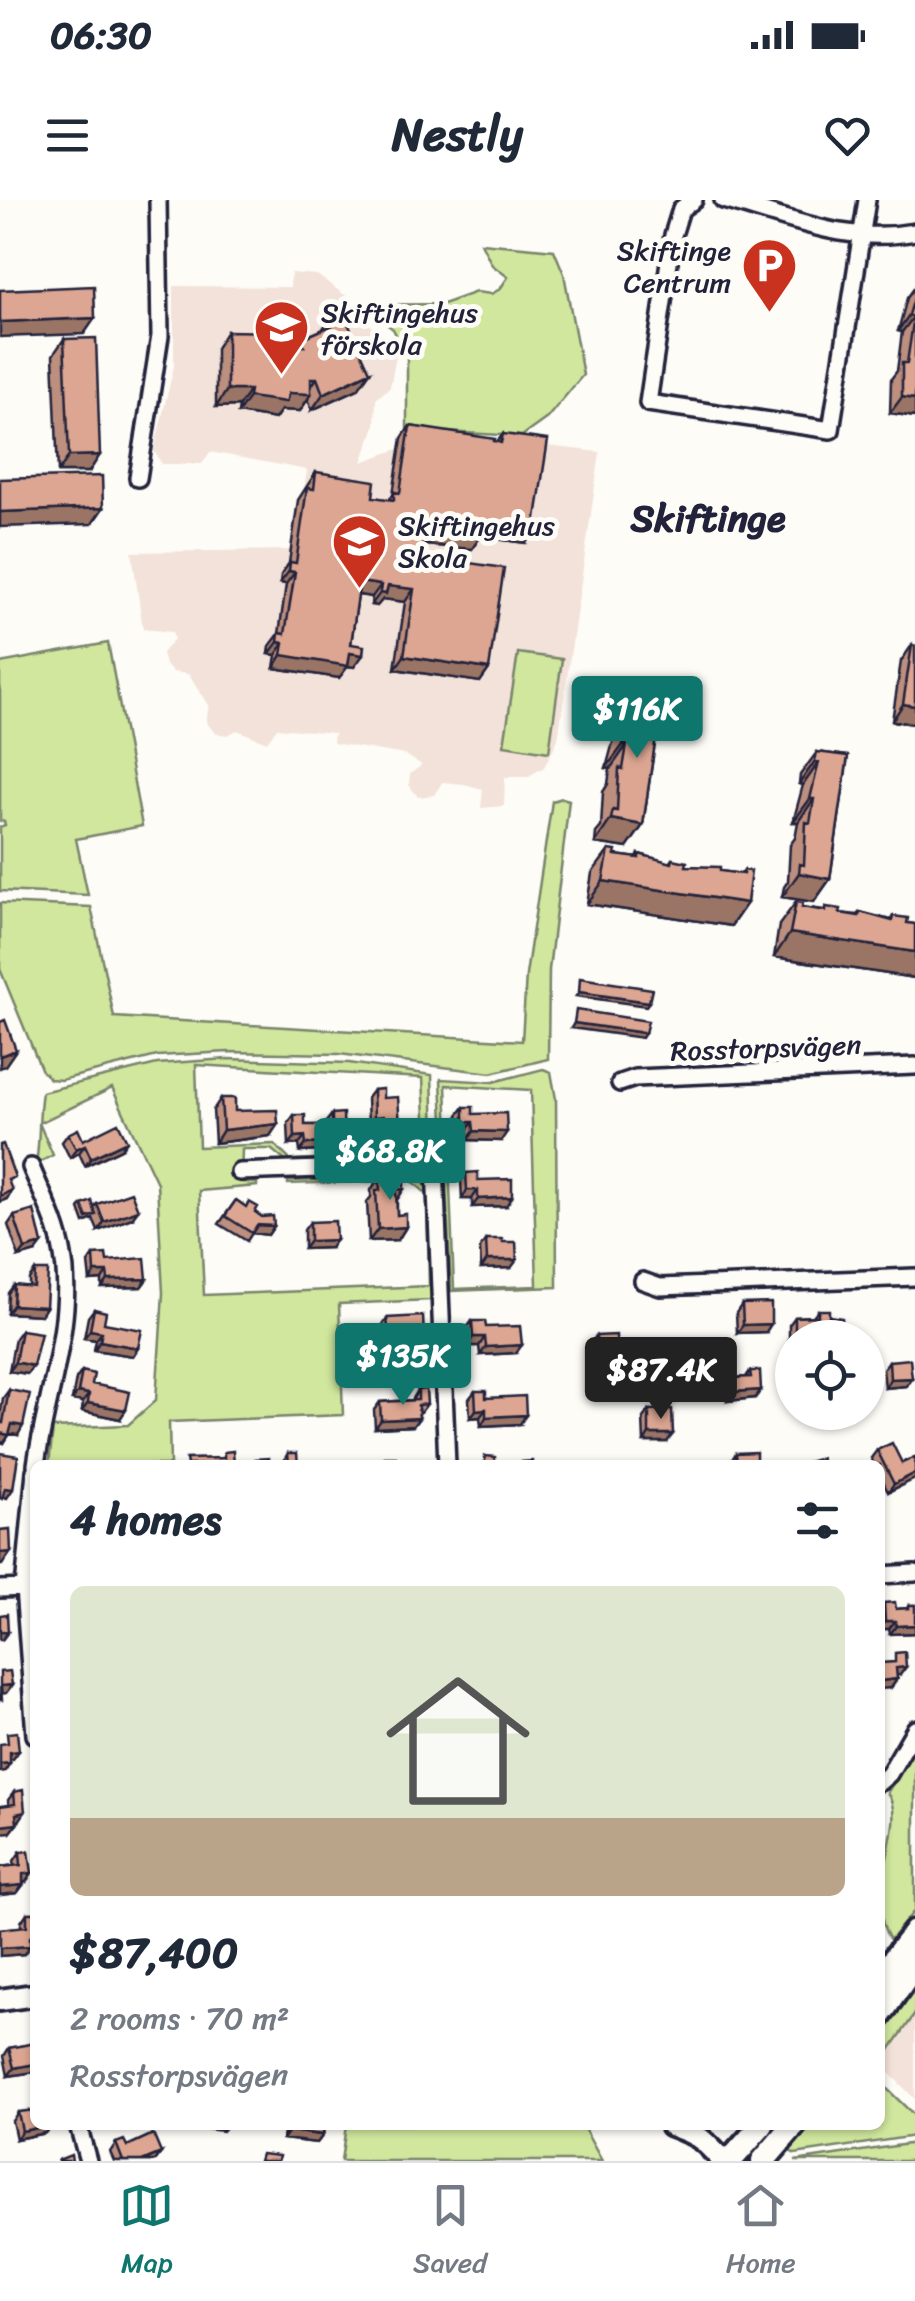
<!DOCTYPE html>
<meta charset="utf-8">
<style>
body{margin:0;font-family:Sriracha,sans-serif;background:#f2f2f3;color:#1f2937;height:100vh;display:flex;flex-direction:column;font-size:38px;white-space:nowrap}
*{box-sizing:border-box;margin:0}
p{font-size:32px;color:#747a83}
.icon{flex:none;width:55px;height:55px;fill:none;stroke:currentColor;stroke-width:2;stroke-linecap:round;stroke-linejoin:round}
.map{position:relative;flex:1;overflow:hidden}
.sheet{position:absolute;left:30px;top:1260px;width:855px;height:670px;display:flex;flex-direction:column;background:#fff;border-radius:15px;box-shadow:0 2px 8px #0004}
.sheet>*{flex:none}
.controls{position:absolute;left:775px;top:1120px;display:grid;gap:20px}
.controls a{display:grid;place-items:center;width:110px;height:110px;border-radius:50%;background:#fff;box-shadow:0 2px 8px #0004;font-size:50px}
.price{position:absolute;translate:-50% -85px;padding:0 22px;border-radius:10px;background:#0f766e;color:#fff;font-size:32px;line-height:65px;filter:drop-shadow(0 2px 5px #0008)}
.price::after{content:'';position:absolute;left:50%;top:60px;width:30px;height:22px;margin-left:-15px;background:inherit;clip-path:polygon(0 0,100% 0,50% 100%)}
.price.current{background:#222;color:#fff}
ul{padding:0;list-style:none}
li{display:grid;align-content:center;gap:20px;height:530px;padding:0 40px}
li span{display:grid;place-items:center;height:310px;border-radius:15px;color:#555}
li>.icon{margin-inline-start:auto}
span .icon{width:180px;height:180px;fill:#fffc;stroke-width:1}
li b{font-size:42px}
h2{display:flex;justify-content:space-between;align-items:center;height:120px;padding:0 40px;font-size:42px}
.status{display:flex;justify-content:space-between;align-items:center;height:70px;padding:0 50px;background:#fff;direction:ltr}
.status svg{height:28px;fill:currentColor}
header{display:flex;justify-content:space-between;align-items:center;height:130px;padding:0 40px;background:#fff;font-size:45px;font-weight:700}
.tab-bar{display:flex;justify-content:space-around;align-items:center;height:140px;border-top:2px solid #e0e1e3;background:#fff;font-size:28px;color:#747a83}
.tab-bar a{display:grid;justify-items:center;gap:5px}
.tab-bar .current{color:#0f766e}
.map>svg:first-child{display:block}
.built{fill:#f3e2d9}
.green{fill:#d0e79d;stroke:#79846c;stroke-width:2.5;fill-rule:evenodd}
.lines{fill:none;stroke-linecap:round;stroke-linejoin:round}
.minor-casing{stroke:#22223b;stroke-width:22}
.tertiary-casing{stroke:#22223b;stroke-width:28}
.secondary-casing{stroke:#22223b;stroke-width:30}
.minor{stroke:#fdfcf7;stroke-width:15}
.tertiary{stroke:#fdfcf7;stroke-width:20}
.secondary{stroke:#fdfcf7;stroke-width:22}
.wall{fill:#bd8f7e;stroke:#22223b;stroke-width:2.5}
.shaded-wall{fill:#9a7466;stroke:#22223b;stroke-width:2.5}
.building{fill:#dca692;stroke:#22223b;stroke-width:2.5}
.labels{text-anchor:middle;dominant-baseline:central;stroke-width:10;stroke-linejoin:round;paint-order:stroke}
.poi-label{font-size:28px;fill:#22223b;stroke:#fdfcf7;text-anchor:start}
.street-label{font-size:28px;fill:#22223b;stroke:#fdfcf7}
.district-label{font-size:38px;font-weight:bold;fill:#22223b;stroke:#fdfcf7}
</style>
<div class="status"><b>06:30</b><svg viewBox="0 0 49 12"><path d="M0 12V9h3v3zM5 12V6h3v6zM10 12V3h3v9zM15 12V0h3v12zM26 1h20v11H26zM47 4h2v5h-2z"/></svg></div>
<header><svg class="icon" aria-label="menu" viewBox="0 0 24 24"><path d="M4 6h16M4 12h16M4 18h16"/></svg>Nestly<svg class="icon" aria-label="heart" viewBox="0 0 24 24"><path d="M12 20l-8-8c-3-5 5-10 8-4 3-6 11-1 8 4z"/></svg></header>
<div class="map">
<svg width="915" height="1961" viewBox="0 0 915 1961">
<rect width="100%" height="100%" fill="#fdfcf7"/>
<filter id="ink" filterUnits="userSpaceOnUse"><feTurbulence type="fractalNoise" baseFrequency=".01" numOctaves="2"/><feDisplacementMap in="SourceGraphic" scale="20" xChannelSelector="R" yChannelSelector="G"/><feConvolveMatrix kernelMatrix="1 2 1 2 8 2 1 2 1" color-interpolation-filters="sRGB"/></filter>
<g filter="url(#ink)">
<path class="built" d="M291,73L317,75L346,96L396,156L390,187L376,199L375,226L362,262L404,247L406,236L489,246L502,241L600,252L558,539L544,567L527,577H505L504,606L481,608L483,589L464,584L442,582L435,595L418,597L409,585L410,574L422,565L405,555L333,543L334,533L277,528L267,542L237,530L228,535L215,533L206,522L209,505L188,474L173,472L165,465L162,453L174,439L172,432L143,429L132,352L295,350L307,270L210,252L202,264H162L154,251L174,166V86L290,87Z
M915,1814V1899L880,1864Z"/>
<path class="green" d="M481,43L554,50L564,74L583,175L547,218L522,236L407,230V156L393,129L362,105L443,104L476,92L491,94L500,89L508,77L492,65Z
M108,443L142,626L76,639L88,695L0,691V627L5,625L4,621H0V463Z
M518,453L562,459L549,552L504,545Z
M562,598L569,600L549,770L548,859L491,873L339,854L228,852L157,856L61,880L50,879L42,871L0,769V703L91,707L114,817L522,841L526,775L552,601Z
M227,859L349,863L432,875L434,936L425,944L421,941L426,936L423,878L196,865L199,947L274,944L290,960L409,955L415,948L419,950L412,958L289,964L271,949H242L241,982L257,983V986L199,991L204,1095L429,1086L427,994L411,980L288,984V981L411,977L424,983L429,992L433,1092L430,1100L339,1104L343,1215L169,1222L170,1265H49L53,1228L128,1225L156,1200L163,1093L157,983L112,888L39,923L53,955L36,964C40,940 38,917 42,892L157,864Z
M543,869L551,872L556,899L557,1087L451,1091L441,879L493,882ZM446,885L531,890L537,1086L454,1089Z
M915,1549V1710L890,1740C861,1697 910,1622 887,1593Z
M915,1776V1814L880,1864C880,1829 897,1806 915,1776Z
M880,1882L915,1916V1936L795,1954L790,1951V1942L806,1925H880Z
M346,1925H582L602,1961H341Z
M915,1943V1961H795Z"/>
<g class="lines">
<defs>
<path id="minor" d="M694,0L681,9L673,35L648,203L831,230L867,0
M723,0C789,17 844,45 915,32
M138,278L160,136L158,0
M620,883L635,878L915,866
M31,967C43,996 58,1024 63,1055C75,1120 45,1200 36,1265
M239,972L435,965L447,1265
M643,1081L660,1087L915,1077
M35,1271L24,1388L35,1535
M880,1375L915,1373
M0,1389L24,1388
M880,1582L889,1574L915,1529
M78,1925L88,1961"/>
<path id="tertiary" d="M0,1800L35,1795
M671,1925C700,1936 701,1937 723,1961"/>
<path id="secondary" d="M880,1777L915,1732
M880,1815L915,1764
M730,1961L762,1925
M763,1961L794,1925"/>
</defs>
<use href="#minor" class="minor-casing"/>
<use href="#tertiary" class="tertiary-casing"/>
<use href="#secondary" class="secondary-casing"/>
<use href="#minor" class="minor"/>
<use href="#tertiary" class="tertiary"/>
<use href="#secondary" class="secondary"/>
</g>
<path class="wall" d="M915,87V217L890,213L891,179L897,171L902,132L898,131L907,98Z
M342,110L358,189L312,210L308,199L300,211L281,210L275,219L238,213L239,206L216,207V148L227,131L282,144L297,145L301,139L322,130L333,114Z
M64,139L89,272H58L53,155Z
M410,226L497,242L503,234L526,343L480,337L472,349L423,345L421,356L489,469L480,482L395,469L405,402L383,399L377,406L371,405L372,397L358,395L351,444L363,455L354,467L348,466L339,478L274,468L276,455L269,454L270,446L279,434L286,384L280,383L281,375L289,363L298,300L316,272L373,297L389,300L393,294L402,238Z
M912,445L915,524L892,521L901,461Z
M630,498L661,502L643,625L627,648L595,643L596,633L601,627L603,592L608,584L610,569L606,568L616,531L612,530L613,521Z
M817,552L848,556L830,679L814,702L782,697L784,687L788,681L790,645L795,638L798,622H793L803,585L799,584L800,575Z
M609,650L615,655L637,658L639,654L670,663L673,659L686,666L720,671L741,674L744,670L747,703L731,726L587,704L592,673Z
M796,702L802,707L824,710L826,707L840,713L857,715L860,712L891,720L893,716L907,723L915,724V778L774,757L779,725Z
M373,890L383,898L406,937L400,946H383L377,925H368L367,898Z
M221,898L235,911L270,936L215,943L213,910Z
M464,907L473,914L501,941L468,940L467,930H458V915Z
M332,914L338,950L300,952L299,944L289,945L288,923L294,915L305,925H326V922Z
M68,934L83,940L121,949L85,966L79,953L70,958L62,942Z
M466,973L478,980L506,1006L472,1007V999H462L461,981Z
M379,977L404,989L397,1000V1015L406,1027L398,1040L369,1041L367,1002L371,997V990Z
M236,1000L274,1026L268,1035L252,1033L247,1041L219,1024Z
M97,1004L132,1018L98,1031L93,1019L84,1023L79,1009L82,1005L94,1008Z
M14,1016L36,1052L19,1057L8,1025Z
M310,1022L330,1048L304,1049V1030Z
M486,1039L502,1042L511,1068L481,1069L480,1048Z
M94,1055L107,1061L147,1079L141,1087L102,1088V1080L90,1081L88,1063Z
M35,1071L46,1107L41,1115L7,1113L8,1093L14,1085L29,1087V1079Z
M742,1104L766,1132L737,1133L736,1113Z
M94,1109L104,1123L138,1148L133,1156L94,1150L96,1140L84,1138L88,1117Z
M818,1110L843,1128L837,1136L834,1138H792V1145H789V1125L795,1117L813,1116Z
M387,1118L418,1145H416L411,1165L393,1166L392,1146H383L382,1126Z
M472,1121L516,1153L480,1155L479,1146H467L466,1129Z
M21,1130L33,1166L27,1174L9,1171L15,1138Z
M596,1136L611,1175L592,1176L590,1144Z
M652,1145L663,1172L647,1173L646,1153Z
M889,1161L906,1186L885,1188L883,1169Z
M82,1171L92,1184L120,1219L82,1211L83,1202L72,1200L76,1179Z
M750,1171L761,1190L755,1198L727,1201L726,1186L732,1178L746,1177Z
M9,1190L18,1235L10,1233L4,1243L0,1242V1217L3,1198Z
M418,1190L427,1204L421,1212L419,1213V1218L413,1226L375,1228L374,1210L380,1202L412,1200Z
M475,1191L486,1198L520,1224L481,1226L480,1217L470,1218L469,1199Z
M649,1210L667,1242H644L643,1218Z
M877,1250L902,1263L915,1257L888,1292L880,1276V1265H875L871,1258Z
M288,1253L298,1265H283V1262Z
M736,1253L756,1265H731V1261Z
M884,1403L896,1409L907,1408L909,1405H915V1433L890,1434L889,1429H880V1408Z
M14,1592L19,1621H16L17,1624L11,1632L8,1600Z
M20,1652L26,1682H23V1685L17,1693L0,1695V1667L15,1665L14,1661Z
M27,1713H35V1739L30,1743L24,1754L0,1756V1729L21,1727V1722Z
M35,1836V1872L8,1876L4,1856L9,1848L32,1844L31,1841Z
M18,1912L51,1925L45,1933L16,1939L12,1921Z
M285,1925H324L323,1935L317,1943L283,1939Z
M116,1943L127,1946L161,1953L155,1961H114L110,1952Z"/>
<path class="shaded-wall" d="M909,115L914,116L902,132L898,131Z
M95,118L84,134L0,137V122Z
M370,172L358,189L312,210L323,194Z
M311,178H317L306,194H311L300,211L281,210L275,219L238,213L249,197L289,193Z
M227,190H250L239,206L216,207Z
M902,197L915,199V217L890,213Z
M100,255L89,272H58L69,256Z
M103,308L92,324L0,327V312Z
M482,323L534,331L526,343L480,337L472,349L416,344L425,332Z
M289,371L295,372L286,384L280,383Z
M360,382L381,385L372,397L352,394Z
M388,386L414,389L405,402L383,399L377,406L371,405L380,393Z
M278,442L284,443L276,455L269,454Z
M350,453L363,455L354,467L348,466L339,478L274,468L282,455Z
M404,456L489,469L480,482L395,469Z
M903,504L915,506V524L892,521Z
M628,507L632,508L616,531L612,530Z
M623,545H627L610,569L606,568Z
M815,561L819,562L803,585L799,584Z
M810,599H814L798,622H793Z
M611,619L643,625L627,648L595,643Z
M799,673L830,679L814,702L782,697Z
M603,681L747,703L731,726L587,704Z
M790,733L915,752V778L774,757Z
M579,792L649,802L646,806L576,796Z
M574,823L645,833L642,838L571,828Z
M16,850L5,866L0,868V856Z
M383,916L377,925H368L374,917Z
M464,922H473L467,930H458Z
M278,924L270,936L215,943L223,930Z
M474,931L507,932L501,941L468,940Z
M305,936L299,944L289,945L295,937Z
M406,937L400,946H383L389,938Z
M127,941L121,949L85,966L91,958Z
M344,942L338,950L300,952L306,944Z
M85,945L79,953L70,958L76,949Z
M12,990L7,999L0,1002V996Z
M467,990H478L472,999H462Z
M512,997L506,1006L472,1007L478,999Z
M138,1010L132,1018L98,1031L104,1022Z
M257,1025L274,1026L268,1035L252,1033Z
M406,1027L398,1040L369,1041L378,1029Z
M336,1040L330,1048L304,1049L310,1041Z
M42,1044L36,1052L19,1057L25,1049Z
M487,1060H517L511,1068L481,1069Z
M95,1072H107L102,1080L90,1081Z
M147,1079L141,1087L102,1088L108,1080Z
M13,1105L46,1107L41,1115L7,1113Z
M771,1124L766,1132L737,1133L743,1125Z
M836,1128H843L834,1138H794Z
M90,1130L102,1132L96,1140L84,1138Z
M473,1137H485L479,1146H467Z
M389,1138H398L392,1146H383Z
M100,1141L138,1148L133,1156L94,1150Z
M522,1145L516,1153L480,1155L486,1147Z
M399,1157H416L411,1165L393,1166Z
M15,1162L33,1166L27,1174L9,1171Z
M652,1164H669L663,1172L647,1173Z
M617,1167L611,1175L592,1176L598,1168Z
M912,1178L906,1186L885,1188L890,1179Z
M761,1190L755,1198L727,1201L733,1192Z
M78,1192L89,1194L83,1202L72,1200Z
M88,1203L126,1210L120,1219L82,1211Z
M486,1209L480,1217L470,1218L476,1210Z
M817,1212H852L837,1213L833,1218L812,1219Z
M526,1215L520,1224L481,1226L486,1217Z
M419,1218L413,1226L375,1228L381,1220Z
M12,1224L23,1226L18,1235L6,1233Z
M0,1233L9,1235L4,1243L0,1242Z
M649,1234H673L667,1242H644Z
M915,1273V1279L888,1292L894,1284Z
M5,1288L13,1289L7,1298L0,1296Z
M11,1352L2,1365H0V1353Z
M885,1421H895L889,1429H880Z
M915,1425V1433L890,1434L896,1426Z
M0,1432H8L2,1440H0Z
M906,1467L900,1475L890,1476L896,1468Z
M897,1479L891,1488L880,1489V1481Z
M12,1485L6,1493L0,1494L1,1486Z
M19,1551L13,1559L4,1560L10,1552Z
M10,1563L5,1571L0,1572V1564Z
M25,1612L19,1621L10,1622L16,1614Z
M17,1624L11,1632L0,1633V1626Z
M32,1673L26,1682L17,1683L23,1674Z
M23,1685L17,1693L0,1695V1687Z
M30,1746L24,1754L0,1756V1748Z
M35,1864V1872L8,1876L14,1868Z
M51,1925L45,1933L16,1939L22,1931Z
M187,1925H227L222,1931L186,1926Z
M289,1931L323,1935L317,1943L283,1939Z
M161,1953L155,1961H142Z"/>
<path class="building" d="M94,86L95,118L0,122V90Z
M915,95V199L902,197V163H907L914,116L909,115Z
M342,110L370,172L323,194L317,178H311V194L289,193L286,202L249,197L250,190H227V131L275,132L282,144L304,146L301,139L338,123L333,114Z
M96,138L100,255L69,256L64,139Z
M410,226L495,239L494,241L501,243L503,234L548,240L534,331L482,323L480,337L425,332L421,356L504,368L489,469L404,456L414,389L388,386L386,394L380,393L381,385L360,382L351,444L364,446L363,455L350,453L348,466L282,455L284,443L278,442L279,433L285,434L295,372L289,371L290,362L296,363L307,288L314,289L316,272L375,281L373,297L394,300V292L400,293Z
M102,276L103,308L0,312V279Z
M912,445L915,446V506L903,504Z
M630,498L661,502L643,625L611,619L613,610L617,611L619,568L623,569L627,545H623L632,508L628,507Z
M817,552L848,556L830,679L799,673L800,664L804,665L806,622L810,623L814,599H810L819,562L815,561Z
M609,650L616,651L615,655L639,658V654L672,663L673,659L687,662L686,666L720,667V671L743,674L744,670L751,671L747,703L603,681Z
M796,702L803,703L802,707L826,711V707L841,709L840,713L859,716L860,712L892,721L893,716L908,718L907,723L915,724V752L790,733Z
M580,778L652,789L649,802L579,792Z
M576,810L648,821L645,833L574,823Z
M5,820L16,850L0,856V822Z
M383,889V898L398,897L400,926L406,925V937L389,938L383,916L374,917L373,890Z
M221,898H235V911L277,910L278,924L223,930Z
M464,907H473V914L506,913L507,932L474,931L473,922H464Z
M343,913L344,942L306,944L305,936L295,937L294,915H305V925H332V914Z
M118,923L127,941L91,958L85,945L76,949L68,934L78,929L83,940Z
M3,944L15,977L8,980L12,990L0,996V945Z
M478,972V980L512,979V997L478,999V990H467L466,973Z
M404,976V989L396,990L397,1015L406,1014V1027L378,1029L376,990H380L379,977Z
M131,992L138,1010L104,1022L97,1004Z
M236,1000L246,1007L249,1002L258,1007L255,1012L262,1017L273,1016L274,1026L257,1025L252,1033L225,1016Z
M92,1001L96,1015L87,1018L82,1005Z
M34,1010L42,1044L25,1049L14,1016Z
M335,1021L336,1040L310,1041V1022Z
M486,1039H502V1042H516L517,1060H487Z
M106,1054L107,1061L145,1058L147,1079L108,1080L107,1072H95L94,1055Z
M35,1071H48L46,1107L13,1105L14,1085L34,1087Z
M771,1103V1124L743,1125L742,1104Z
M94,1109L106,1112L104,1123L142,1130L138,1148L100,1141L102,1132L90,1130Z
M818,1110H829V1116L842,1118L843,1128H836V1135L795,1136V1117L818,1116Z
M423,1116L424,1136H416V1157H399L398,1138H389L387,1118Z
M472,1121H485L486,1127L520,1126L522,1145L486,1147L485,1137H473Z
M21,1130L41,1133L33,1166L15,1162Z
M616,1135L617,1167L598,1168L596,1136Z
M668,1144L669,1164H652V1145Z
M910,1159L912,1178L890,1179L889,1161Z
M82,1171L94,1174L92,1184L130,1192L126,1210L88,1203L89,1194L78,1192Z
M750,1171H760L761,1190L733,1192L732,1178L751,1177Z
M426,1189L427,1204L418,1205L419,1218L381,1220L380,1202L418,1200V1190Z
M9,1190L30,1194L23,1226L12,1224L9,1235L0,1233V1222L3,1223Z
M475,1191H486V1198L525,1196L526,1215L486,1217V1209L476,1210Z
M672,1209L673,1234H649V1210Z
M892,1243L902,1263L915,1257V1273L894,1284L877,1250Z
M233,1251L234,1265H187L186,1259L224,1258V1252Z
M756,1252V1265H737L736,1253Z
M0,1253L18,1256L13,1289L5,1288L2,1299L0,1298Z
M288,1253H297L298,1265H289Z
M485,1256L495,1257V1264L532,1261V1265H485Z
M385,1257H396L397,1265H385Z
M269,1258L270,1265H256L255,1259Z
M821,1258L823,1265H808L807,1262Z
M416,1261H429V1265H416Z
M10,1329L11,1352L0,1353V1330Z
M895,1402L896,1409L909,1408V1405H915V1425L896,1426L895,1421H885L884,1403Z
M7,1414L8,1432H0V1415Z
M905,1452L906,1467L896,1468L897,1479L880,1481V1463L895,1462V1453Z
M10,1471L12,1485L1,1486L2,1500H0V1472Z
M17,1532L19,1551L10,1552V1563L0,1564V1544L8,1543L7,1533Z
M23,1590L25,1612L16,1614L17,1624L0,1626V1606L15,1604L14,1592Z
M29,1651L32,1673L23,1674V1685L0,1687V1667L21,1665L20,1652Z
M27,1713H35V1735L30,1737V1746L0,1748V1729L27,1726Z
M35,1843V1864L14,1868L9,1848Z
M35,1910V1925H51L22,1931L18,1912Z
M290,1925H324L323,1935L289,1931Z
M153,1934L161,1953L142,1961H123L116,1943L124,1940L127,1946Z
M261,1954L279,1956L278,1961H259Z
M71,1955L72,1961H58V1960Z"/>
</g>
<defs>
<symbol id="parking-pin" viewBox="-11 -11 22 30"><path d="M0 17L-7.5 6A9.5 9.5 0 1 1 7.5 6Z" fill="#c8321e" stroke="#fdfcf7"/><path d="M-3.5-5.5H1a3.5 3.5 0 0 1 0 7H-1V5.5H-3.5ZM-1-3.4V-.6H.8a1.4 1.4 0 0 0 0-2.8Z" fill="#fff"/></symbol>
<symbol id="school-pin" viewBox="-11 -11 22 30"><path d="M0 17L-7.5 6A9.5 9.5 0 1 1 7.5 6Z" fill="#c8321e" stroke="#fdfcf7"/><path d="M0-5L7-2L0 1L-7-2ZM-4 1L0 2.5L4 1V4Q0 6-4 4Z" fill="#fff"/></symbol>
</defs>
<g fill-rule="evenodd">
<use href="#parking-pin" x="738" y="34" width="63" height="86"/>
<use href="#school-pin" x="250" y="96" width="63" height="86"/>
<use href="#school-pin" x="328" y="310" width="63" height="86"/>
</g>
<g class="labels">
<g class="poi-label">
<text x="731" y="50" text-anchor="end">Skiftinge<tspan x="731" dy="32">Centrum</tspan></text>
<text x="321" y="112">Skiftingehus<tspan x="321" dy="32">förskola</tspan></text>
<text x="398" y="325">Skiftingehus<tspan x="398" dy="32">Skola</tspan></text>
</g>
<g class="street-label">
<text transform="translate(766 848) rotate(-2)">Rosstorpsvägen</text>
</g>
<g class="district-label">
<text x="708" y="318">Skiftinge</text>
</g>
</g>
</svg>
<div class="controls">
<a><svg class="icon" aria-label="locate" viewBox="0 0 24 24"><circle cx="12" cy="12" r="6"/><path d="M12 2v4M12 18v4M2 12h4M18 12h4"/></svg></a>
</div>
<b class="price" style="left:637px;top:561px">$116K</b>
<b class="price" style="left:390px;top:1003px">$68.8K</b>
<b class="price" style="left:403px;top:1208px">$135K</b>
<b class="price current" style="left:661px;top:1222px">$87.4K</b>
<section class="sheet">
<h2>4 homes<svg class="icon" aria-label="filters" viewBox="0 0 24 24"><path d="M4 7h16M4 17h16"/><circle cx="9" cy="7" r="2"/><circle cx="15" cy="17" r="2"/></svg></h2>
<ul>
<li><span style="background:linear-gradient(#dfe7d0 75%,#b9a48a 0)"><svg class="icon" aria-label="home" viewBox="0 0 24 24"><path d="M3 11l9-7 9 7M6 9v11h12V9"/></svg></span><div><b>$87,400</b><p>2 rooms · 70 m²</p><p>Rosstorpsvägen</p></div></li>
</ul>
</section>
</div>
<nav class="tab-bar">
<a class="current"><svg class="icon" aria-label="map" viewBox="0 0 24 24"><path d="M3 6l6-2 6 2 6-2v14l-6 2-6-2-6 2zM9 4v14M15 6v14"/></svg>Map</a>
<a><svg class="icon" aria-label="saved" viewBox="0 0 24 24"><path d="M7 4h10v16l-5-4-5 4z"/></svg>Saved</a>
<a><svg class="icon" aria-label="home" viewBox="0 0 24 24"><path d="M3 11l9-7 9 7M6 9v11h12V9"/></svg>Home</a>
</nav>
